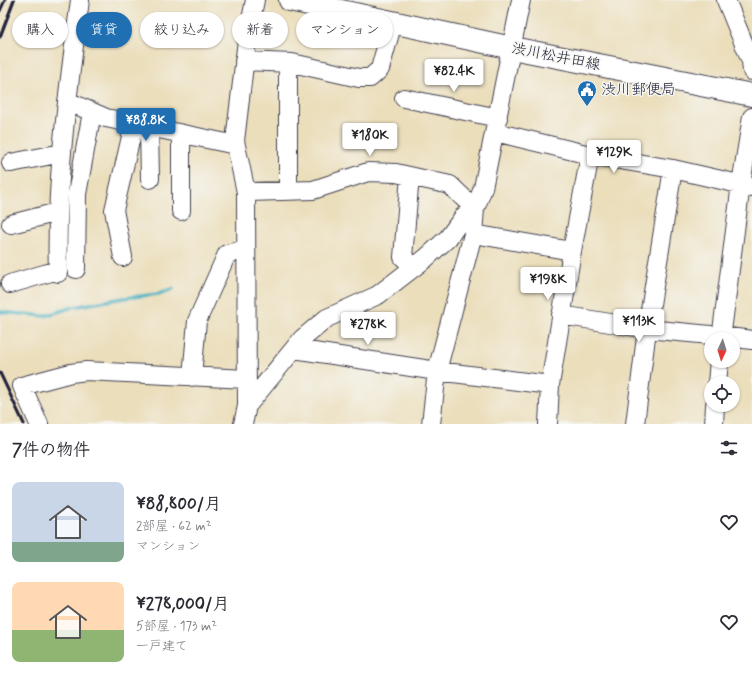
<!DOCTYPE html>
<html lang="ja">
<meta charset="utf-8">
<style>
body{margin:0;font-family:Mynerve,"Klee One",sans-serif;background:#f7f7f7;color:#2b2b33;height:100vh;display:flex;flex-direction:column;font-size:15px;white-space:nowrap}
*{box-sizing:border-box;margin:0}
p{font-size:13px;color:#7c7c81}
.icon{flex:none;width:22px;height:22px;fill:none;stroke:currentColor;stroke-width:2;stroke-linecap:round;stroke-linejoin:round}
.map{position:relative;height:424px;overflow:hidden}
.sheet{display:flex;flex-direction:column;background:#fff;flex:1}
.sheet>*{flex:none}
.guide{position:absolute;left:12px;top:12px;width:400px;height:36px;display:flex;gap:8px}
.needle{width:26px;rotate:184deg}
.tools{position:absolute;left:704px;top:332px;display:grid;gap:8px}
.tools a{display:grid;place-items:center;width:36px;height:36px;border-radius:50%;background:#fff;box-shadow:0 1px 3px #0004;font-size:20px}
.price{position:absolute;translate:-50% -34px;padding:0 9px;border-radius:4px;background:#fff;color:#222;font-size:13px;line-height:26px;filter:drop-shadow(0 1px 2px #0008)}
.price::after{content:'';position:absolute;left:50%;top:24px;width:12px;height:9px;margin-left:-6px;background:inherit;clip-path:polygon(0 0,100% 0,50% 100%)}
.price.current{background:#1f6fb2;color:#fff}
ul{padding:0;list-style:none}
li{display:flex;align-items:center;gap:12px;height:100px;padding:0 12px}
li span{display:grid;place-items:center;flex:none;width:112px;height:80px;border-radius:8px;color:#555}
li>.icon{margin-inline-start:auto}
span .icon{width:48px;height:48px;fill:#fffc;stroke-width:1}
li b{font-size:17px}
h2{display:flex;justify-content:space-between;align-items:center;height:48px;padding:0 12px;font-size:17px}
.pill{padding:0 14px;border-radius:18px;background:#fff;box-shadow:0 1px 3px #0004;font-size:14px;line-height:36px}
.pill.current{background:#1f6fb2;color:#fff}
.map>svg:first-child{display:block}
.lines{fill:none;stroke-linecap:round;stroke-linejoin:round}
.stream{stroke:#41aebf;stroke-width:3.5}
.minor-casing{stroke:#403e4e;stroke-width:20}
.major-casing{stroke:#403e4e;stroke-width:24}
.minor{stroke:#fff;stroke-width:18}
.major{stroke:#fff;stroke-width:22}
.rail{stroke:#22223b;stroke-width:3}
.labels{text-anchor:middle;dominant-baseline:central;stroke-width:3;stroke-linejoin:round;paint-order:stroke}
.street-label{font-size:15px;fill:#22223b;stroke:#f6f6f2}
.poi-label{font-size:15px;fill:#22223b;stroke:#f6f6f2;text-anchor:start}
</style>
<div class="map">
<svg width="752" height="424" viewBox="0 0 752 424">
<rect width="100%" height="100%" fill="#f6f6f2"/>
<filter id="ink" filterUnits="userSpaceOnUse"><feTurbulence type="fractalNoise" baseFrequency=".025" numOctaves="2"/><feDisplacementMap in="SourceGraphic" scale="8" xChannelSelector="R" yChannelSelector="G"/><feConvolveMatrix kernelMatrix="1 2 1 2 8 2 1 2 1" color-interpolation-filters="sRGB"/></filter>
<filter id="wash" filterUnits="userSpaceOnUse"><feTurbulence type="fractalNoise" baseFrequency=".012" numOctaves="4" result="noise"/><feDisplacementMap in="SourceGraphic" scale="16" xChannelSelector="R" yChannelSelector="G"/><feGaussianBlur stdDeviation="0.9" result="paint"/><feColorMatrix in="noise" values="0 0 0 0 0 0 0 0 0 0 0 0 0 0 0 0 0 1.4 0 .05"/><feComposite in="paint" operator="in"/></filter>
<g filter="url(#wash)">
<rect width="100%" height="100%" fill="#ebdebb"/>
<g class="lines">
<path class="stream" d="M0,312L45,316L73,307L123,298L158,294L173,289"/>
</g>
</g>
<g filter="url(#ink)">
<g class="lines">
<defs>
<path id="minor" d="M726,0L751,61L752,71
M244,61L292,63L359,78H370L380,69L393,22
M288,63V191
M404,98L498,118
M67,101L106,118L236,145
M149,127L150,179
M495,132L590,155L673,169L752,187
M181,135V211
M11,163L62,153
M410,176L403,257L414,267
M246,192L313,190L368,172L396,173L450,185L475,209L464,216L448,238L426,258L378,295L327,318L302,339L247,406
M11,224L58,212
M473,234L572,251L550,385L548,424
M572,251L590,155
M123,257L114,210L134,124
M76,269L77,194L92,112
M58,273C55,182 68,91 80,0
M10,284L58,270
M561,315L647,329L721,336L752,340
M721,339L741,184L752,117
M294,349L437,371L550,385
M192,377L197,321L227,254L246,249
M717,383L719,361
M39,424L22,386L71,373L86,371L247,379
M243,424L247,406L246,192L235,141L247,40L255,0
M431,424L437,371L473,234L475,209L483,188L521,0
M635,424L647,329L673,169
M714,424L715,405"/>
<path id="major" d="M290,0L512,48L752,95"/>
</defs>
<use href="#minor" class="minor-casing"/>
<use href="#major" class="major-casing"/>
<use href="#minor" class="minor"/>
<use href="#major" class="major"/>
<path class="rail" d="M0,11L5,0
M0,37L14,0
M0,373L24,424"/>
</g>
</g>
<defs>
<symbol id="civic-pin" viewBox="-11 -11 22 30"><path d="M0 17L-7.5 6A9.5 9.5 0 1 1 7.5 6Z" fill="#1f6fb2" stroke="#f6f6f2"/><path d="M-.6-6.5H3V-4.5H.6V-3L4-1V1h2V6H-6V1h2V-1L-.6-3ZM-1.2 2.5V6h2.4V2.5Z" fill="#fff"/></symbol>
</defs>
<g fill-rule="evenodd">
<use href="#civic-pin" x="576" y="79" width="22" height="30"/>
</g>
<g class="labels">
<g class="street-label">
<text transform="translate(556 57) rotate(11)">渋川松井田線</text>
</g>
<g class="poi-label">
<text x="601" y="90">渋川郵便局</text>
</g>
</g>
</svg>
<div class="tools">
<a><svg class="needle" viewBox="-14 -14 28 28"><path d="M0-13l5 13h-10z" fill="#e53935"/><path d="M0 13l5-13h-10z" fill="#7c7c81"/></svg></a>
<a><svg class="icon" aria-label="locate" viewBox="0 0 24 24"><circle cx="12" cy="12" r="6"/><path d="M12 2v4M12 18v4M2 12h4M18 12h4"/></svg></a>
</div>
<b class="price" style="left:454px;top:93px">¥82.4K</b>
<b class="price current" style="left:146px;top:142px">¥88.8K</b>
<b class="price" style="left:370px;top:157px">¥180K</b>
<b class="price" style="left:614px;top:174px">¥129K</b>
<b class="price" style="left:548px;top:301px">¥198K</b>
<b class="price" style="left:639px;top:343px">¥113K</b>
<b class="price" style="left:368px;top:346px">¥278K</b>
<div class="guide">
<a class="pill">購入</a>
<a class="pill current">賃貸</a>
<a class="pill">絞り込み</a>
<a class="pill">新着</a>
<a class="pill">マンション</a>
</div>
</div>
<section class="sheet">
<h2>7件の物件<svg class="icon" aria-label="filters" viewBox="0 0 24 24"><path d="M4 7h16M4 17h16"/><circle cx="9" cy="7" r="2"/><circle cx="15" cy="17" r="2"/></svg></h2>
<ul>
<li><span style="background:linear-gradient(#c9d6e8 75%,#7fa58c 0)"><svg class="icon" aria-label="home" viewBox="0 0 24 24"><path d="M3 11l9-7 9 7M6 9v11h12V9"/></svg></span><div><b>¥88,800/月</b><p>2部屋 · 62 m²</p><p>マンション</p></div><svg class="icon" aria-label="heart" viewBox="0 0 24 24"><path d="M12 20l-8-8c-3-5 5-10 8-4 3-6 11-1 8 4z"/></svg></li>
<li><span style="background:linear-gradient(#ffd9b3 60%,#8fb573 0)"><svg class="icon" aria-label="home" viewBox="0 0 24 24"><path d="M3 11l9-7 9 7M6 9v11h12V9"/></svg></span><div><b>¥278,000/月</b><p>5部屋 · 173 m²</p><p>一戸建て</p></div><svg class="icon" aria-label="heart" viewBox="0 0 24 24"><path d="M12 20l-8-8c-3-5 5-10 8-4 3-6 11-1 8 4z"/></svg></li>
</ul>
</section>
